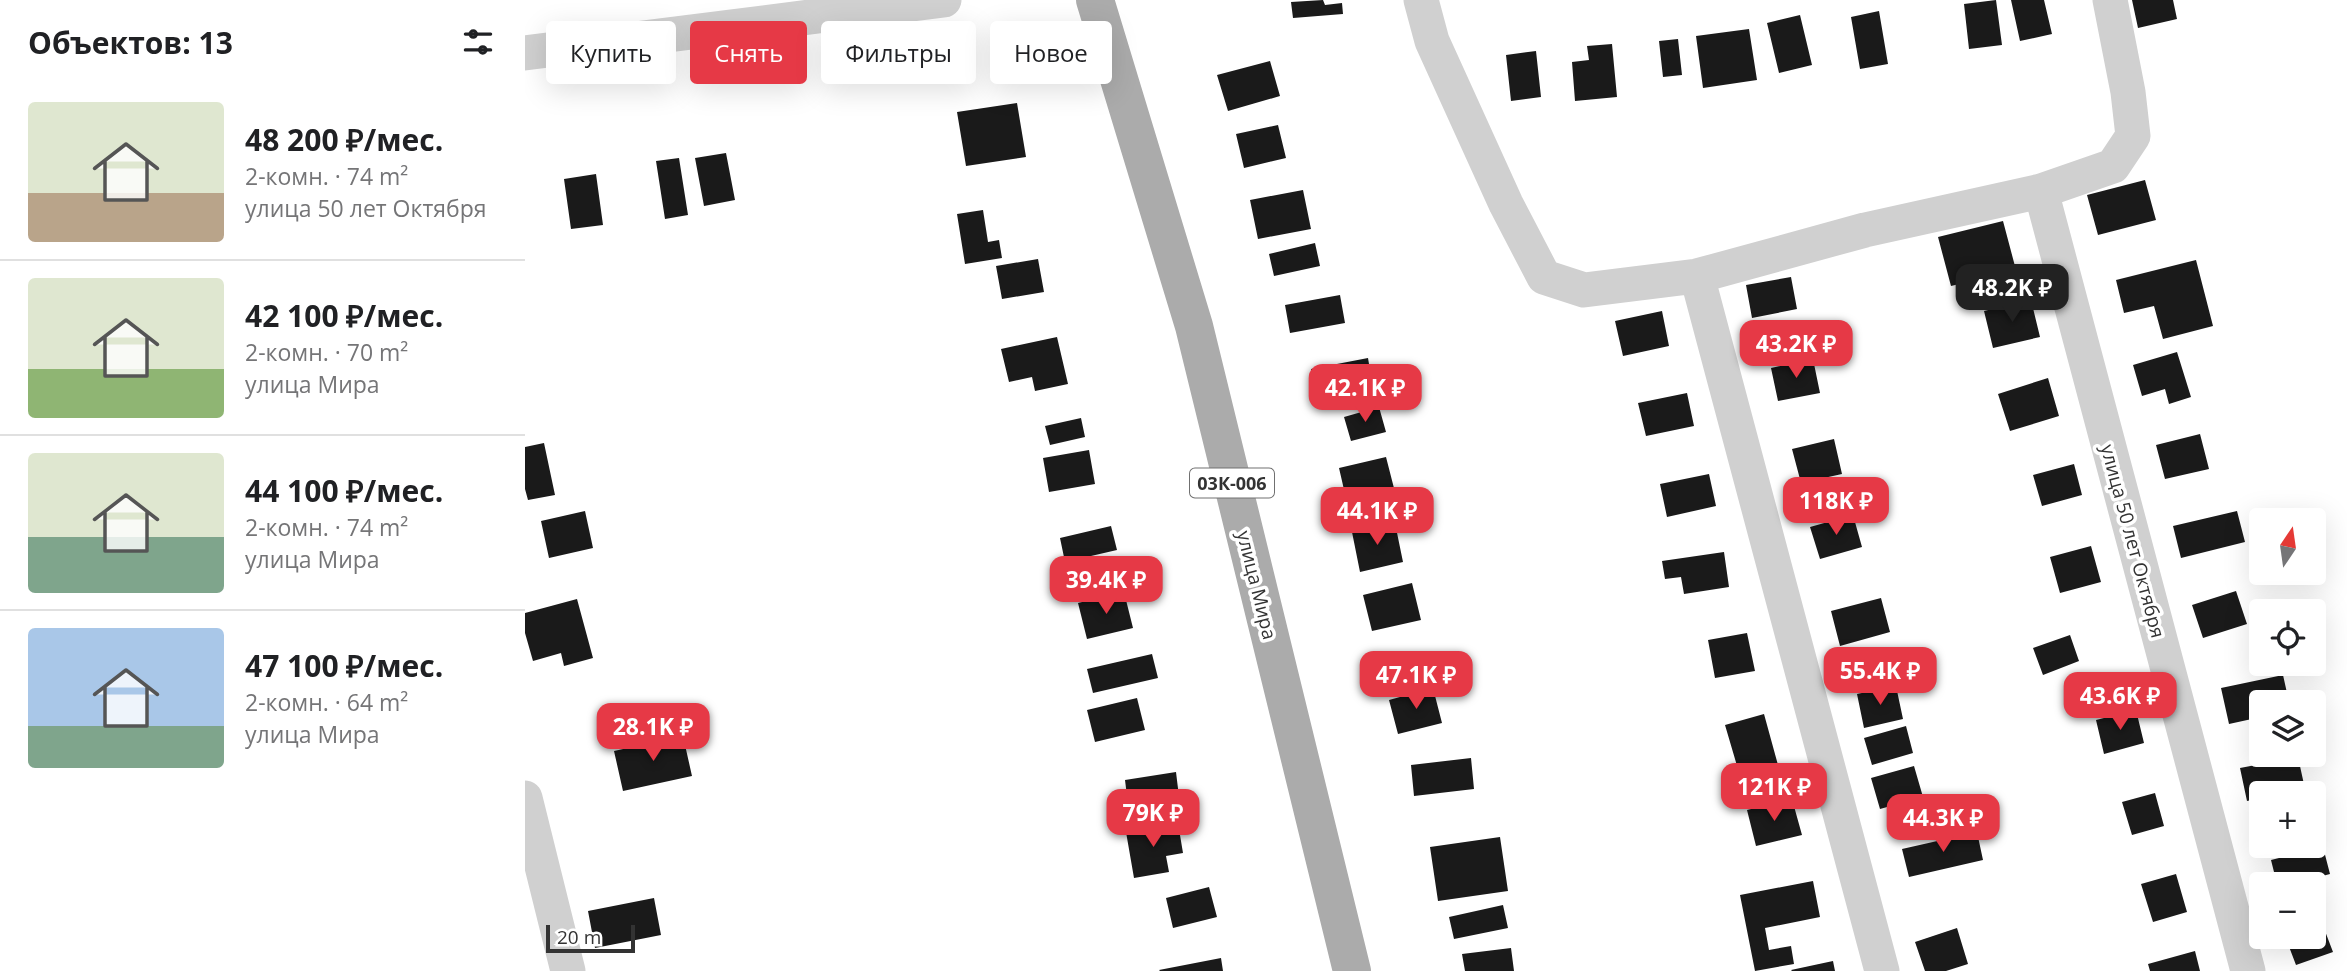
<!DOCTYPE html>
<html lang="ru">
<meta charset="utf-8">
<style>
body{margin:0;font-family:"Open Sans",sans-serif;background:#f6f6f6;color:#202124;height:100vh;display:flex;flex-direction:column;font-size:26px;white-space:nowrap}
*{box-sizing:border-box;margin:0}
p{font-size:23px;color:#757577}
.icon{flex:none;width:38px;height:38px;fill:none;stroke:currentColor;stroke-width:2;stroke-linecap:round;stroke-linejoin:round}
.map{position:relative;flex:1;overflow:hidden}
.sheet{display:flex;flex-direction:column;background:#fff;width:525px}
.sheet>*{flex:none}
.banner{position:absolute;left:21px;top:21px;width:665px;height:63px;display:flex;gap:14px}
.needle{width:46px;rotate:13deg}
.tools{position:absolute;left:1724px;top:508px;display:grid;gap:14px}
.tools a{display:grid;place-items:center;width:77px;height:77px;border-radius:7px;background:#fff;box-shadow:0 7px 28px #0002;font-size:35px}
.scale{position:absolute;left:21px;bottom:18px;width:89px;box-sizing:border-box;padding-left:7px;border:4px solid #333;border-top:0;font-size:19px;line-height:24px;white-space:nowrap;color:#333;-webkit-text-stroke:5px #fff;paint-order:stroke}
.price{position:absolute;translate:-50% -60px;padding:0 16px;border-radius:14px;background:#e63946;color:#fff;font-size:23px;line-height:46px;filter:drop-shadow(0 2px 4px #0008)}
.price::after{content:'';position:absolute;left:50%;top:42px;width:21px;height:16px;margin-left:-10px;background:inherit;clip-path:polygon(0 0,100% 0,50% 100%)}
.price.current{background:#222;color:#fff}
ul{padding:0;list-style:none}
li{display:flex;align-items:center;gap:21px;height:175px;padding:0 28px}
li+li{border-top:2px solid #e0e0e0}
li span{display:grid;place-items:center;flex:none;width:196px;height:140px;border-radius:7px;color:#555}
li>.icon{margin-inline-start:auto}
span .icon{width:84px;height:84px;fill:#fffc;stroke-width:1}
li b{font-size:30px}
h2{display:flex;justify-content:space-between;align-items:center;height:84px;padding:0 28px;font-size:30px}
.chip{padding:0 24px;border-radius:7px;background:#fff;box-shadow:0 7px 28px #0002;font-size:24px;line-height:63px}
.chip.current{background:#e63946;color:#fff}
main{display:flex;flex:1;min-height:0}
.map>svg:first-child{display:block}
.building{fill:#1a1a1a}
.lines{fill:none;stroke-linecap:round;stroke-linejoin:round}
.minor{stroke:#d0d0d0;stroke-width:35}
.major{stroke:#ababab;stroke-width:38}
.labels{text-anchor:middle;dominant-baseline:central;stroke-width:7;stroke-linejoin:round;paint-order:stroke}
.shield{fill:#fff;stroke:#707070;stroke-width:2}
.shield-label{font-size:18px;font-weight:bold;fill:#333}
.street-label{font-size:19px;fill:#333;stroke:#fff}
</style>
<main>
<section class="sheet">
<h2>Объектов: 13<svg class="icon" aria-label="filters" viewBox="0 0 24 24"><path d="M4 7h16M4 17h16"/><circle cx="9" cy="7" r="2"/><circle cx="15" cy="17" r="2"/></svg></h2>
<ul>
<li><span style="background:linear-gradient(#dfe7d0 65%,#b9a48a 0)"><svg class="icon" aria-label="home" viewBox="0 0 24 24"><path d="M3 11l9-7 9 7M6 9v11h12V9"/></svg></span><div><b>48 200 ₽/мес.</b><p>2-комн. · 74 m²</p><p>улица 50 лет Октября</p></div></li>
<li><span style="background:linear-gradient(#dfe7d0 65%,#8fb573 0)"><svg class="icon" aria-label="home" viewBox="0 0 24 24"><path d="M3 11l9-7 9 7M6 9v11h12V9"/></svg></span><div><b>42 100 ₽/мес.</b><p>2-комн. · 70 m²</p><p>улица Мира</p></div></li>
<li><span style="background:linear-gradient(#dfe7d0 60%,#7fa58c 0)"><svg class="icon" aria-label="home" viewBox="0 0 24 24"><path d="M3 11l9-7 9 7M6 9v11h12V9"/></svg></span><div><b>44 100 ₽/мес.</b><p>2-комн. · 74 m²</p><p>улица Мира</p></div></li>
<li><span style="background:linear-gradient(#a9c7e8 70%,#7fa58c 0)"><svg class="icon" aria-label="home" viewBox="0 0 24 24"><path d="M3 11l9-7 9 7M6 9v11h12V9"/></svg></span><div><b>47 100 ₽/мес.</b><p>2-комн. · 64 m²</p><p>улица Мира</p></div></li>
</ul>
</section>
<div class="map">
<svg width="1822" height="971" viewBox="0 0 1822 971">
<rect width="100%" height="100%" fill="#fff"/>
<path class="building" d="M798,0L800,5L817,3L818,14L768,18L766,2Z
M1471,0L1477,45L1444,49L1439,4Z
M1486,0H1519L1527,34L1495,41Z
M1607,0H1648L1652,19L1613,28Z
M1354,11L1363,64L1335,69L1326,17Z
M1275,15L1287,65L1254,73L1242,23Z
M1224,29L1232,80L1178,88L1171,36Z
M1153,39L1157,75L1138,77L1134,41Z
M1087,44L1092,97L1050,101L1047,62L1064,60L1062,46Z
M1011,51L1016,97L986,101L981,55Z
M745,61L755,96L703,111L692,75Z
M492,103L501,157L441,166L432,112Z
M753,125L761,158L719,168L711,134Z
M201,153L210,200L179,206L170,158Z
M154,158L163,215L140,219L131,161Z
M71,174L78,225L46,229L39,179Z
M1620,180L1631,220L1573,235L1562,195Z
M778,190L786,229L733,239L725,200Z
M458,210L463,242L474,240L477,258L440,264L432,214Z
M1478,221L1491,270L1426,286L1413,237Z
M790,243L795,266L749,276L744,254Z
M513,259L519,292L477,299L471,266Z
M1671,260L1688,326L1638,339L1629,306L1599,313L1591,280Z
M1266,277L1272,309L1227,318L1221,285Z
M815,295L820,323L765,333L760,305Z
M1506,300L1515,337L1468,348L1459,311Z
M1137,311L1144,346L1098,356L1090,321Z
M532,337L543,384L510,391L507,377L484,382L476,349Z
M1652,352L1666,397L1644,404L1640,389L1617,396L1608,365Z
M843,358L849,394L793,404L786,369Z
M1288,359L1295,393L1253,401L1246,368Z
M1523,378L1534,416L1485,431L1473,394Z
M1162,393L1169,426L1121,436L1113,403Z
M854,407L861,432L826,441L819,417Z
M556,418L560,437L525,445L520,426Z
M1675,434L1684,469L1640,479L1631,445Z
M1309,439L1317,474L1276,483L1267,449Z
M19,443L30,495L3,500L0,489V447Z
M564,450L570,484L524,492L518,458Z
M861,457L871,496L823,507L814,468Z
M1549,464L1557,495L1517,506L1508,475Z
M1184,474L1191,506L1142,517L1135,484Z
M60,511L68,548L24,558L16,521Z
M1712,511L1720,542L1656,558L1648,526Z
M1328,515L1337,547L1295,559L1285,527Z
M870,523L878,562L835,572L827,532Z
M586,526L592,550L540,562L535,538Z
M1566,546L1576,582L1535,593L1525,557Z
M1199,552L1204,587L1159,594L1156,577L1140,579L1137,561Z
M887,583L896,620L847,631L838,595Z
M1711,591L1722,624L1678,638L1667,605Z
M599,592L608,628L562,639L553,603Z
M1356,598L1365,632L1315,646L1306,611Z
M52,599L68,658L39,666L36,653L8,661L0,633V613Z
M1222,633L1230,671L1190,678L1183,640Z
M1545,635L1554,661L1518,675L1508,648Z
M891,653L897,682L860,690L854,662Z
M627,654L633,678L568,693L562,669Z
M1758,675L1762,693L1737,698L1736,717L1704,724L1696,688Z
M1371,686L1378,719L1339,728L1332,694Z
M908,688L917,723L873,734L864,700Z
M612,698L620,730L570,742L562,710Z
M1611,710L1619,743L1579,754L1571,720Z
M1239,714L1253,765L1215,776L1200,725Z
M1381,726L1388,753L1347,765L1339,738Z
M158,736L167,776L98,791L89,751Z
M1773,757L1780,789L1762,793H1736V798L1722,801L1715,768Z
M946,758L949,789L889,796L886,765Z
M1389,766L1398,797L1355,809L1346,778Z
M651,772L655,805L604,812L600,780Z
M1630,793L1639,826L1607,835L1597,802Z
M1267,799L1277,835L1231,846L1222,810Z
M653,823L658,853L641,856L644,872L609,878L601,832Z
M1452,832L1458,860L1384,877L1377,849Z
M975,837L983,891L913,901L905,847Z
M1798,847L1805,874L1767,884H1752L1746,860Z
M1651,874L1662,912L1628,922L1616,884Z
M1288,881L1295,917L1240,928L1244,950L1266,946L1269,964L1230,971L1215,895Z
M684,887L692,917L648,928L641,898Z
M129,898L136,935L70,948L63,911Z
M978,905L983,928L929,939L924,917Z
M1795,918L1808,952L1771,965L1760,936H1788V920Z
M1432,928L1443,964L1421,971H1400L1390,942Z
M986,948L989,971H940L937,954Z
M1670,951L1675,971H1625L1623,964Z
M696,958L698,971H635L634,970Z
M1308,961L1310,971H1267L1266,970Z"/>
<g class="lines">
<path class="minor" d="M896,0L907,41L981,204L1019,277L1059,290L1172,276L1340,230L1516,191L1588,166L1608,136L1603,92L1585,0
M0,53L419,0
M1516,191L1723,971
M1172,276L1357,971
M0,798L43,971"/>
<path class="major" d="M570,0L669,326L827,971"/>
</g>
<g class="labels">
<rect class="shield" x="665" y="468.5" width="84" height="29" rx="5"/>
<g class="shield-label">
<text x="707" y="483">03К-006</text>
</g>
<g class="street-label">
<text transform="translate(1608 541) rotate(75)">улица 50 лет Октября</text>
<text transform="translate(732 585) rotate(76)">улица Мира</text>
</g>
</g>
</svg>
<div class="tools">
<a><svg class="needle" viewBox="-14 -14 28 28"><path d="M0-13l5 13h-10z" fill="#e53935"/><path d="M0 13l5-13h-10z" fill="#757577"/></svg></a>
<a><svg class="icon" aria-label="locate" viewBox="0 0 24 24"><circle cx="12" cy="12" r="6"/><path d="M12 2v4M12 18v4M2 12h4M18 12h4"/></svg></a>
<a><svg class="icon" aria-label="layers" viewBox="0 0 24 24"><path d="M12 4l9 5-9 5-9-5zM3 14l9 5 9-5"/></svg></a>
<a>+</a>
<a>−</a>
</div>
<div class="scale">20 m</div>
<b class="price current" style="left:1487px;top:324px">48.2K ₽</b>
<b class="price" style="left:1271px;top:380px">43.2K ₽</b>
<b class="price" style="left:840px;top:424px">42.1K ₽</b>
<b class="price" style="left:1311px;top:537px">118K ₽</b>
<b class="price" style="left:852px;top:547px">44.1K ₽</b>
<b class="price" style="left:581px;top:616px">39.4K ₽</b>
<b class="price" style="left:1355px;top:707px">55.4K ₽</b>
<b class="price" style="left:891px;top:711px">47.1K ₽</b>
<b class="price" style="left:1595px;top:732px">43.6K ₽</b>
<b class="price" style="left:128px;top:763px">28.1K ₽</b>
<b class="price" style="left:1249px;top:823px">121K ₽</b>
<b class="price" style="left:628px;top:849px">79K ₽</b>
<b class="price" style="left:1418px;top:854px">44.3K ₽</b>
<div class="banner">
<a class="chip">Купить</a>
<a class="chip current">Снять</a>
<a class="chip">Фильтры</a>
<a class="chip">Новое</a>
</div>
</div>
</main>
